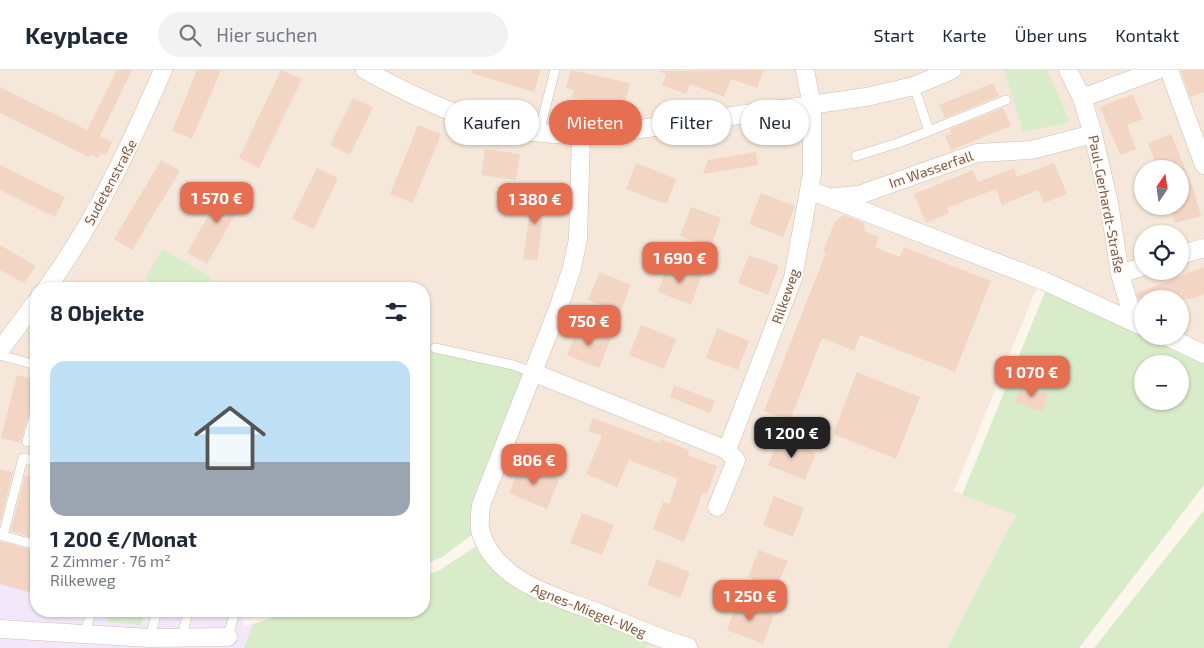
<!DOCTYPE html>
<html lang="de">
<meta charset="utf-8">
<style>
body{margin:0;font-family:"Exo 2",sans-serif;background:#f2f2f3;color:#1f2937;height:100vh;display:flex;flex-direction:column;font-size:19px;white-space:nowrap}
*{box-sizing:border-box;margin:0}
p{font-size:16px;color:#747a83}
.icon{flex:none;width:28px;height:28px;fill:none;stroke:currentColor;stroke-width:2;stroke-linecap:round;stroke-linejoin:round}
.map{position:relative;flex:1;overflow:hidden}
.sheet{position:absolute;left:30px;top:212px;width:400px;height:335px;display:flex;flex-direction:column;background:#fff;border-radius:20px;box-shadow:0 1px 4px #0004}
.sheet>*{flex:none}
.banner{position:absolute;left:445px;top:30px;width:475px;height:45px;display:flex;gap:10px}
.needle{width:32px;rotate:13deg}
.tools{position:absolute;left:1134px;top:90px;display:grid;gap:10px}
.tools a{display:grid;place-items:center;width:55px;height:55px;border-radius:50%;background:#fff;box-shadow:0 1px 4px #0004;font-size:25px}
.price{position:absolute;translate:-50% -42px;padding:0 11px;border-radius:10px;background:#e76f51;color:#fff;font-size:16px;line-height:32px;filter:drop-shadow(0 1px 2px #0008)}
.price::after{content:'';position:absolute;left:50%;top:30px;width:15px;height:11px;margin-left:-8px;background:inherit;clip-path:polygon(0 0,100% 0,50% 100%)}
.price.current{background:#222;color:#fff}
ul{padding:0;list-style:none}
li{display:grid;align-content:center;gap:10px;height:265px;padding:0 20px}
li+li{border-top:1px solid #e0e1e3}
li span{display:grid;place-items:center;height:155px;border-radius:15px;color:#555}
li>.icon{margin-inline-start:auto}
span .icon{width:90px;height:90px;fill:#fffc;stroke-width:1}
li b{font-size:21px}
h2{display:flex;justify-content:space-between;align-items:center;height:60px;padding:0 20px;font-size:21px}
.tag{padding:0 18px;border-radius:22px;background:#fff;box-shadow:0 1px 4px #0004;font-size:18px;line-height:45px}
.tag.current{background:#e76f51;color:#fff}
header{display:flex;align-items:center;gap:30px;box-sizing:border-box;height:70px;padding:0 25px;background:#fff;border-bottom:1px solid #e0e1e3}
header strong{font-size:24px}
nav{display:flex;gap:28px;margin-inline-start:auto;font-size:18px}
.search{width:350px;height:45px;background:#f2f2f3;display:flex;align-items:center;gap:12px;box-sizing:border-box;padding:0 18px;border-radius:28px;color:#747a83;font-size:19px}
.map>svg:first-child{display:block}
.residential{fill:#f5e8da;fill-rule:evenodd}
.education{fill:#f3e8fa}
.green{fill:#d8ecc9;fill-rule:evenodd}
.building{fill:#f3d5c3}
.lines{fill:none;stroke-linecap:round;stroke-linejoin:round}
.service-casing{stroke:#d1beb0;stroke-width:10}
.minor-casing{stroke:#d1beb0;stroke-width:19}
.service{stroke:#fff;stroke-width:9}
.minor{stroke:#fff;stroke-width:18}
.labels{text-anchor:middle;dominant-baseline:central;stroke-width:4;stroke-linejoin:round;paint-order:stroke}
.street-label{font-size:14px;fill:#7a5c4d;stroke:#fffaf3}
</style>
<header>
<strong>Keyplace</strong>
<div class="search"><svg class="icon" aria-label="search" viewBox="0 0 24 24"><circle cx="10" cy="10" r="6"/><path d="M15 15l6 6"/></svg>Hier suchen</div>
<nav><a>Start</a><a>Karte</a><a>Über uns</a><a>Kontakt</a></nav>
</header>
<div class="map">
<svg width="1204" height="578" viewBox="0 0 1204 578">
<rect width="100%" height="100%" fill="#fdf6ec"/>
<path class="residential" d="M0,0H1204V278L1180,266V229H1142V250L1043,202L954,421L1016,445L947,578H646L649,572L517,518L494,501L475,477L472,464L442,487L424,495V219H36V471L0,460ZM1142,99H1180V136H1142ZM1142,164H1180V201H1142Z"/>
<path class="education" d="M0,460L36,471V541H243V557L293,541H424V506L440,500L475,477L494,501L517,518L646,578H0Z"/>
<path class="green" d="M1004,0H1047L1070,52L1023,62Z
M162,179L211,207L204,219H161L145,209Z
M1047,217L1142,261V266H1153L1204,289V415L1079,578H947L1016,445L962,425ZM1142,294H1180V331H1142Z
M424,281L452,284L523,302L472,432L473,464L442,487L424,495Z
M1204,440V578H1094Z
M475,477L494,501L517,518L650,572L646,578H244L253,554L293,541H424V506L440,500Z
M110,541H145L141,555L107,552Z"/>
<path class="building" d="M117,0H132L100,66L112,72L106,85L100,83L98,88L91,84L89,87L0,43V17L87,60Z
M197,0H221L192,69L172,61Z
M281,0L302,9L259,98L239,88Z
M472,0H541L534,22L471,3Z
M571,0L630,13L624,38L572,27L574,20L566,18Z
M764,0L757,18L731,9L724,27L690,14L686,24L662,15L666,4L658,1Z
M1185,0H1204V22L1190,27L1181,1Z
M993,13L999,26L945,48L939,35Z
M1133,24L1143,49L1127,55L1136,79L1120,85L1100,37Z
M353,28L373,37L350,85L330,75Z
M1003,38L1011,56L951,80L945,66L951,64L950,59Z
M418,55L441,64L413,133L390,124Z
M1171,64L1193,118L1201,146L1175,153L1170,136H1180V99H1158L1148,73Z
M485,79L520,84L516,110L481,105Z
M756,82L758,95L703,104L708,90Z
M161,90L180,101L132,180L114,169Z
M636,93L676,109L667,133H662L626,119Z
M1054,93L1067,124L1044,133L1038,120L1002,135L996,119L947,138L949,143L926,153L914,124L973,100L978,112L1014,98L1017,107Z
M0,95L65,127L55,147L0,120Z
M317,98L338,108L314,159L292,149Z
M226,114L246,125L207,194L187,183Z
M533,118L547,120L537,191L523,189Z
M761,123L795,136L783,167L749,154Z
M691,137L721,148L711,177L680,166Z
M844,145L864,153L865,161L879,167L875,177L900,187L904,177L991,211L955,302L860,265L854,281L822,268L790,351L764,341L826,182L823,181L835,151Z
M0,175L36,196L24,213L0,200Z
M749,185L779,196L768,225L738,213Z
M669,192L702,205L691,235L658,222Z
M1204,197V224L1191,229H1138L1137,223Z
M600,202L631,215L620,243L588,230Z
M641,255L676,269L664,299L629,285Z
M579,256L611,269L599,298L567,285Z
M717,258L749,271L738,300L706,288Z
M857,302L920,327L896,389L833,364Z
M17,305L32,309L31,315L36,316V333L30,337L21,373L1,368Z
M674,315L715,331L710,343L670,327Z
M1022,315L1048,324L1042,342L1015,332Z
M593,348L660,373L661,369L676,375L689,380L688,385L717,396L707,424L703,423L684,472L653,459L663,432L669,434L678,409L629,390L617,417L586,404L602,366L588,361Z
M779,368L816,383L805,410L768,395Z
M521,394L559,409L547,439L509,423Z
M0,399L13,402L0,453Z
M25,405L36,408V469L11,461Z
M774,426L804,438L793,467L763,455Z
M582,443L614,455L602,485L570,473Z
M0,471L36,481V524L0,514Z
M759,480L788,491L776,519L748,507Z
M657,489L690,502L680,528L647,515Z
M738,531L774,545L763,574L727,560Z"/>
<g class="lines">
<defs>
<path id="service" d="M914,16L929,61L1006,30
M539,63L555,0
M856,86L898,73L929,61
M435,278L513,295L532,302
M0,285L36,295
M27,372L36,339
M0,465L36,475
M3,466L23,388L36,391
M85,564L91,541
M228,567L235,541
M150,568L157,541
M182,568L188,541"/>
<path id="minor" d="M365,0C446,45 510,70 605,64L866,27L914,16L952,0
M1068,0L1082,28L1093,64L1109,133L1120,204L1131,241
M1169,0L1204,95
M1082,28L1157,0
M581,65L578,169L572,198L559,236L481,435C480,445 478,457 482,466C499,513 557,527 599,543C629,555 657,568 688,577
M809,120L1044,211L1142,256
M834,127L859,125L977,83L1031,80L1093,64
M1180,185L1204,178
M1120,204L1142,197
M46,219C95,152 130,76 163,0
M1166,266L1204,284
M0,280L36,232
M532,302L727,380L793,208L812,104V36L805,0
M717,437L736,390L727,380
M0,559L150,568L228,567"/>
</defs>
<use href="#service" class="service-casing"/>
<use href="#minor" class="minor-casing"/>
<use href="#service" class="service"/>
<use href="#minor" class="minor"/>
</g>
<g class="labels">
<g class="street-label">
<text transform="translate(931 99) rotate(-19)">Im Wasserfall</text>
<text transform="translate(110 112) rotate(-62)">Sudetenstraße</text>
<text transform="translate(1107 134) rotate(79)">Paul-Gerhardt-Straße</text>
<text transform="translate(785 226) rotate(-71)">Rilkeweg</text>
<text transform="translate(589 540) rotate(22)">Agnes-Miegel-Weg</text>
</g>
</g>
</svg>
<div class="tools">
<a><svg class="needle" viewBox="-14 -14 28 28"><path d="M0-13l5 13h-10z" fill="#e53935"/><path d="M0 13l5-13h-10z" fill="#747a83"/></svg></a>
<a><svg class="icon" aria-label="locate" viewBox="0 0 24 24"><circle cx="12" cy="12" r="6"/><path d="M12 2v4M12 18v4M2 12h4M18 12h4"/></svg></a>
<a>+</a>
<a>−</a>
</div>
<b class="price" style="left:217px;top:154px">1 570 €</b>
<b class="price" style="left:535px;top:155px">1 380 €</b>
<b class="price" style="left:680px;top:214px">1 690 €</b>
<b class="price" style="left:589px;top:277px">750 €</b>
<b class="price" style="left:1032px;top:328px">1 070 €</b>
<b class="price current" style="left:792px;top:389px">1 200 €</b>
<b class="price" style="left:534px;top:416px">806 €</b>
<b class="price" style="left:750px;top:552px">1 250 €</b>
<div class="banner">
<a class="tag">Kaufen</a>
<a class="tag current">Mieten</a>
<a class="tag">Filter</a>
<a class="tag">Neu</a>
</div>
<section class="sheet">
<h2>8 Objekte<svg class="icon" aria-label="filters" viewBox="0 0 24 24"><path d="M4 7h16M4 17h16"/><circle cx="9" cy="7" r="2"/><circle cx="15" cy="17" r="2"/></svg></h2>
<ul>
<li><span style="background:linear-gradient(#bfe0f5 65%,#9aa5b1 0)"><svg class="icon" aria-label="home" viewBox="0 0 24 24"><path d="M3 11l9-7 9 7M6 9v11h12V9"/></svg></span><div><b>1 200 €/Monat</b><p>2 Zimmer · 76 m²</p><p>Rilkeweg</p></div></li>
</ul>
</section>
</div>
